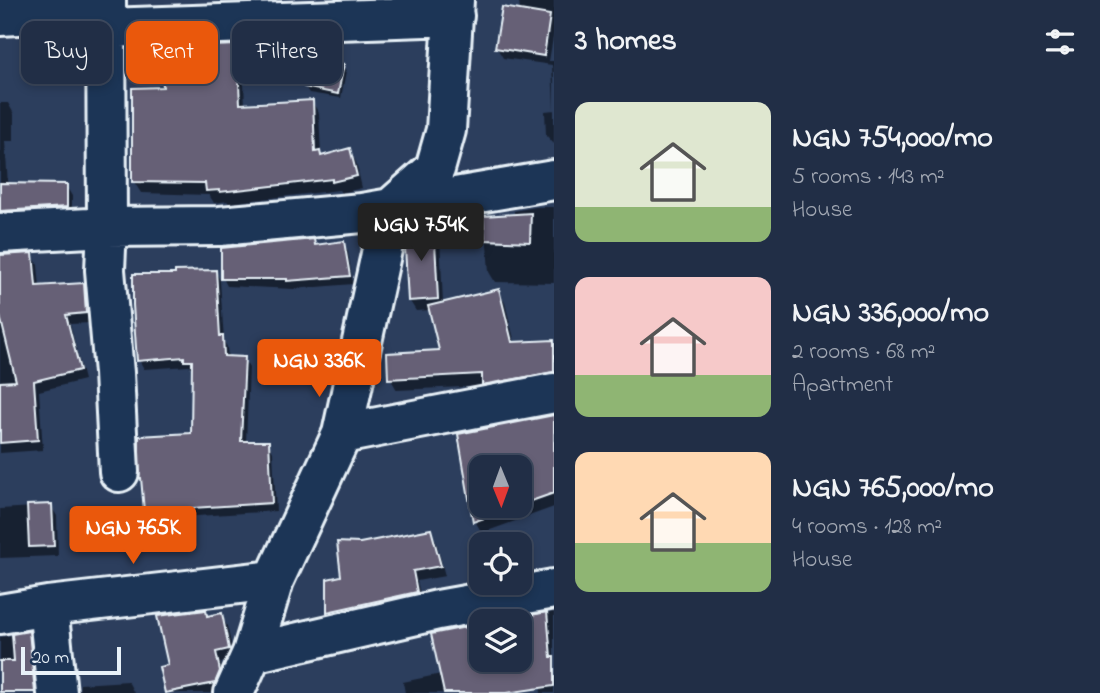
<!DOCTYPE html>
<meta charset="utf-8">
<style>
body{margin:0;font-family:"Indie Flower",sans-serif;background:#29364d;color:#f1f3f6;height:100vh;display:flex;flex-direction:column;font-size:26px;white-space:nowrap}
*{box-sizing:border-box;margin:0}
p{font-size:23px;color:#a2a8b3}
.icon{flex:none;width:38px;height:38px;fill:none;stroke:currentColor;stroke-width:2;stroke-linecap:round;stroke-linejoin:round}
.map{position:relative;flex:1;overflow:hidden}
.side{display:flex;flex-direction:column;background:#212e46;width:546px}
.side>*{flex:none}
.top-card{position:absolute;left:21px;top:21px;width:427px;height:63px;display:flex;gap:14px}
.needle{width:46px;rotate:179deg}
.fabs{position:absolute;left:469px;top:455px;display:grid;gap:14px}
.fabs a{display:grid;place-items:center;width:63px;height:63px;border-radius:14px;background:#212e46;box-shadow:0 4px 10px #0003,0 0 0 2px #3e4a5f;font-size:35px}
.scale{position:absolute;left:21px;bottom:18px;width:100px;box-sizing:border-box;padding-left:7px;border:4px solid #e8f1f8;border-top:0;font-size:19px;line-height:24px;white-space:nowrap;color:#e8f1f8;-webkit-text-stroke:5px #1d3557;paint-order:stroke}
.price{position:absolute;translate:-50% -60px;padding:0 16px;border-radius:7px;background:#ea580c;color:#fff;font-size:23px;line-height:46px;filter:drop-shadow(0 2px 4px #0008)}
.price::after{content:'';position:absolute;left:50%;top:42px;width:21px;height:16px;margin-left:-10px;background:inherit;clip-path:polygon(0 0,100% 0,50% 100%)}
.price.active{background:#222;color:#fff}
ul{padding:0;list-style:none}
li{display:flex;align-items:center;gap:21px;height:175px;padding:0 21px}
li span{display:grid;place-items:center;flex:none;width:196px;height:140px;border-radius:14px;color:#555}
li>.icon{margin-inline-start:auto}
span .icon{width:84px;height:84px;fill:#fffc;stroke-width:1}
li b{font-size:30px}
h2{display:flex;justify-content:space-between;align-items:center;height:84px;padding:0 21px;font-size:30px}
.chip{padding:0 24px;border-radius:14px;background:#212e46;box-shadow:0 4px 10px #0003,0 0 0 2px #3e4a5f;font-size:24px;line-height:63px}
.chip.active{background:#ea580c;color:#fff}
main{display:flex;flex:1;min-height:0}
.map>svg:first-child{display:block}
.shadow{fill:#0007;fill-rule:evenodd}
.building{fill:#666176;stroke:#e8f1f8;stroke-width:2}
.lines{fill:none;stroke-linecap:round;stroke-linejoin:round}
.minor-casing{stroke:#e8f1f8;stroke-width:44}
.minor{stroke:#1d3557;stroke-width:38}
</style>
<main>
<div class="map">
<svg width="554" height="693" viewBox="0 0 554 693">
<rect width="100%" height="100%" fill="#2c3e5d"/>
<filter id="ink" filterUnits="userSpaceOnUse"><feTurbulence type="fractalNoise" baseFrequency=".0143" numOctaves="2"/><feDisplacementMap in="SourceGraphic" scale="14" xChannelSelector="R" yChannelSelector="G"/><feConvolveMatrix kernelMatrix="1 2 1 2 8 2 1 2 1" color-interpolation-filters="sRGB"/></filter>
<g filter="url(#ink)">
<path class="shadow" d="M284,0H432L288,8Z
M519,0H554V32L549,61H554V144L546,135L545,111L554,110L552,65L503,58L497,48L520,12Z
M334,44L337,49V65L343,66L346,71L341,98L309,93L305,87Z
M236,47L243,59L245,106L312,102L319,113L321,155L322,158L349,150L356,162L362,188L341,193L339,190L229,203L227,201L214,203L209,195L141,193L134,182L165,88Z
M0,103H8L14,114V141H5L8,185L66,186L72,196V217L0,223Z
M536,207H554V283L495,282L489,272L485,218L514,216V211Z
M433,225L440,236L443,304L498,291L505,303L515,343L554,342V384L491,396L485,386L397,390L390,378L441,352L431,310L416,311L409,300Z
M313,241L316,247L343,243L348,251L353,284L293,289L227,286L223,278Z
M0,255H32L38,265L40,287L83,285L89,295L91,323L70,324L84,380L39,391L43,450L0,453Z
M215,271L220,280L224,341L227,347L228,358L244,359L249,368L246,443H268L273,452L276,511L150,519L145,511L192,434L194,369L189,366L144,369L139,360L177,276Z
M554,417V507L482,533L475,521L460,435ZM481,467H520V506H481Z
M51,506L57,516L58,556L0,558V509Z
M430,531L436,541L445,576L417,581L422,602L334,621L328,612L329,581L343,578L361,545Z
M205,612L208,618L221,615L227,626L235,660L221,663L225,684L221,693H167L161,668L170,667Z
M554,612V693H541L533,617Z
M28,633L33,643L39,693H0V637Z
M481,652V660H492L498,693H405L403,682L441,674L438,660Z
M128,681L134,693H79L80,684Z"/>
<path class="building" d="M502,7L550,15L544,56L495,48Z
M335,42L334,63L344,64L338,94L304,87V43Z
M237,45L240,104L313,100L315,152L320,151L321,156L350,148L357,176L332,182V179L220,192V190L206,191L205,183L132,182V88L163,87L161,48Z
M0,183L67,184V207L0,211Z
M531,213L530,242L485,240L483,216Z
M434,223L438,299L408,301L405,247L409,227Z
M314,239L315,245L344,241L350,276L287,281V279H221V248Z
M33,253L36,286L84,283L86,313L66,315L80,370L34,381L38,440L0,443V382L16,381L0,316V255Z
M216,270L220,336H223L224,356L245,357L241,441H269L272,503L144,511L141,478H139V436L191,433L192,361H184V357L137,361L133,305V274H175V271Z
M499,289L512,342L554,340V372L482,385V374L388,379L387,353L439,350L428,306Z
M554,415V493L520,505V467H481V506H519L473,522L458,434Z
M52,504L54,546L29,547L27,505Z
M431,529L441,566L413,571L417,592L327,612V579L341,576L337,542L360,543Z
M206,610L207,616L222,613L229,649L216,652L220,671L215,683L165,693L159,667L168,665L157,616Z
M547,612L551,657H554V686L507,693H444L431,634L481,624V660H520V621H499Z
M29,631L35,692H0V661H14L12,634Z"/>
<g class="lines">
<defs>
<path id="minor" d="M106,0L107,227L105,270L114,373L119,472
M0,16L106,10
M106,28L454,16
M0,233L107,227L220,226L362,213L554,180
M342,434L554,393
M48,606L57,693
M0,614L48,606L274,580
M252,653L438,610L554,589
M234,693L252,653L274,580L342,434L391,208L435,169L446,130L454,0"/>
</defs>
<use href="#minor" class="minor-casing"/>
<use href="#minor" class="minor"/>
</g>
</g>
</svg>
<div class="fabs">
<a><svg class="needle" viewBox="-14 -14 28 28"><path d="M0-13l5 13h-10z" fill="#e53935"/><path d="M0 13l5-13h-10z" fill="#a2a8b3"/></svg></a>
<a><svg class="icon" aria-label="locate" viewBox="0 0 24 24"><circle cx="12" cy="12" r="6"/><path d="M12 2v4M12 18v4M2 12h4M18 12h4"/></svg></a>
<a><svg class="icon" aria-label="layers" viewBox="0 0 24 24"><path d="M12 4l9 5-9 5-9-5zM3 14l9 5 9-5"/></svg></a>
</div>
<div class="scale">20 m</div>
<b class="price active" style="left:421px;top:263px">NGN 754K</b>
<b class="price" style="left:319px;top:399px">NGN 336K</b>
<b class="price" style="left:133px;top:566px">NGN 765K</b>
<div class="top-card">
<a class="chip">Buy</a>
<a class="chip active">Rent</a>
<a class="chip">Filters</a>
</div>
</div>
<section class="side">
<h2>3 homes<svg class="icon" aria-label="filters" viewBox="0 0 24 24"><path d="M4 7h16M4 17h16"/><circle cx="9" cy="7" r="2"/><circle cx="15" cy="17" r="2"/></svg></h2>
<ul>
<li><span style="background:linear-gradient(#dfe7d0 75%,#8fb573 0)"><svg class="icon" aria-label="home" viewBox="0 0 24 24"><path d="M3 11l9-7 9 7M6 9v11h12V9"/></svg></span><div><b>NGN 754,000/mo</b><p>5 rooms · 143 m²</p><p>House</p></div></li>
<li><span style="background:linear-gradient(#f6c9c9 70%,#8fb573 0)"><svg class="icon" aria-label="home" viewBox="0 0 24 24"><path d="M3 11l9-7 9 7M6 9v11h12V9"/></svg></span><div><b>NGN 336,000/mo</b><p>2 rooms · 68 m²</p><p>Apartment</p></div></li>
<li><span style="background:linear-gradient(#ffd9b3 65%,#8fb573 0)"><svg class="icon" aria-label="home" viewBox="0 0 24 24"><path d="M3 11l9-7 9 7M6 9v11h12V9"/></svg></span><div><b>NGN 765,000/mo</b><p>4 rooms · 128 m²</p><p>House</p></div></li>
</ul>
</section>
</main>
